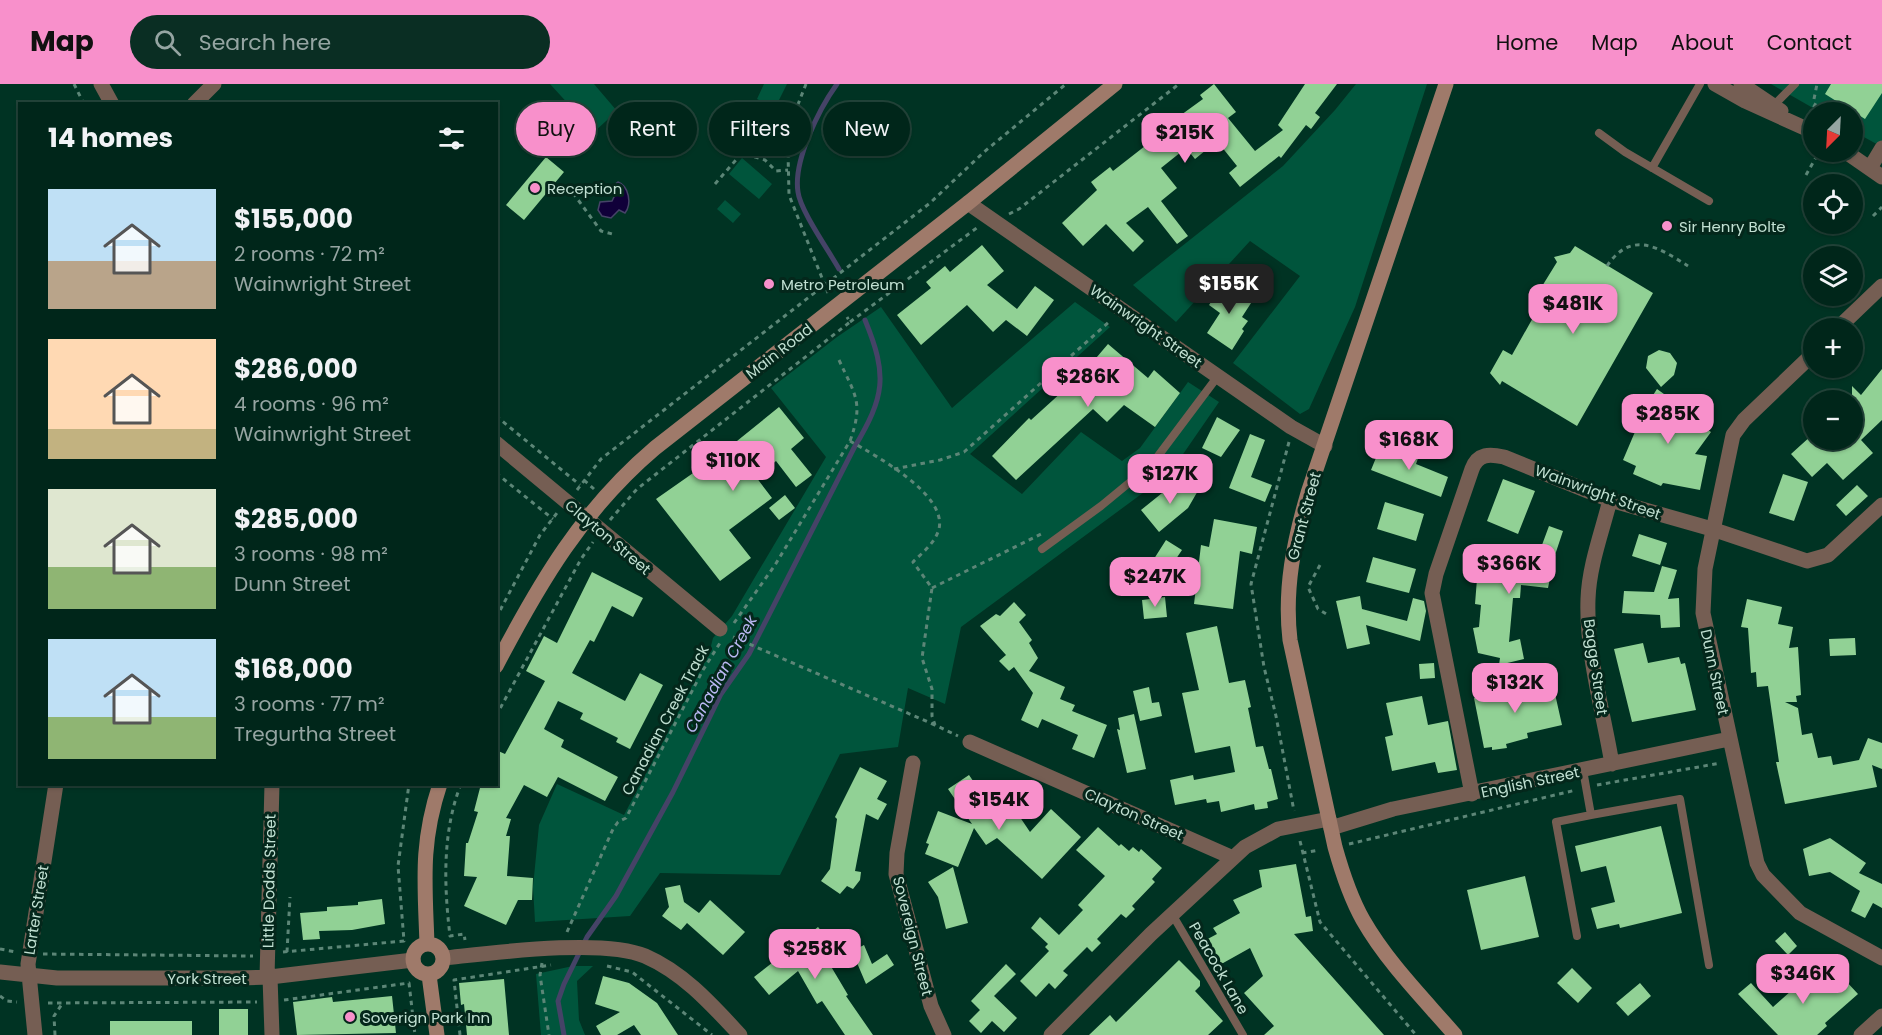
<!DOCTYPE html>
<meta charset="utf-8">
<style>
body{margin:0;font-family:Poppins,sans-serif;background:#0a2e23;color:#f1f3f6;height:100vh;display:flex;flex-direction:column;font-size:22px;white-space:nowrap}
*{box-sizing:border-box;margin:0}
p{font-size:20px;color:#95a5a2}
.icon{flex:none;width:33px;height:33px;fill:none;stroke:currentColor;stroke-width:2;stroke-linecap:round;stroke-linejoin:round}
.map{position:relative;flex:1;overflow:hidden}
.drawer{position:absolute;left:18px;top:18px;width:480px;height:684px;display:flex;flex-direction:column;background:#00261a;border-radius:0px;box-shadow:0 2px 4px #0004,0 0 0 2px #224339}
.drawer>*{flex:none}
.top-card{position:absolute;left:516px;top:18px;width:570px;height:54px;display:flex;gap:12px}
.needle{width:39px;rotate:204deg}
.fabs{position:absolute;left:1803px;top:18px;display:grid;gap:12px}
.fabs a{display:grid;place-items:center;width:60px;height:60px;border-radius:50%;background:#00261a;box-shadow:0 2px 4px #0004,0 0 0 2px #224339;font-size:30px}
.price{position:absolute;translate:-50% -51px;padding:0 14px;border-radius:12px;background:#f890cb;color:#111;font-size:20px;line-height:39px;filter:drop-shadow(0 2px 3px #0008)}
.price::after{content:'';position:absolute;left:50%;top:36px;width:18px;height:14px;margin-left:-9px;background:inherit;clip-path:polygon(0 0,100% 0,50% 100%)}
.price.selected{background:#222;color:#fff}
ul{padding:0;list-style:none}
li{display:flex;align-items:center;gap:18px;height:150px;padding:0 30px}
li span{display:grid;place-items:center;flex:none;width:168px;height:120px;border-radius:0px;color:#555}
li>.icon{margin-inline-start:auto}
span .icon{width:72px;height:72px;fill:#fffc;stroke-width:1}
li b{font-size:26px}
h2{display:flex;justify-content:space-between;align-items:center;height:72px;padding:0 30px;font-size:26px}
.pill{padding:0 21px;border-radius:27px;background:#00261a;box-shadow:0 2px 4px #0004,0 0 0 2px #224339;font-size:21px;line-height:54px}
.pill.selected{background:#f890cb;color:#111}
header{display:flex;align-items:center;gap:36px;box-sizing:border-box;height:84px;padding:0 30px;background:#f890cb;color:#111}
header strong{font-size:28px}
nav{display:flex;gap:33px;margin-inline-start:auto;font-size:21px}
.search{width:420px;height:54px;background:#0a2e23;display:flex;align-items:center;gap:15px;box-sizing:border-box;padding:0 21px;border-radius:33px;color:#95a5a2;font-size:22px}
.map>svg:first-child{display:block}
.green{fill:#00553c}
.water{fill:#100039;stroke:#454367;stroke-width:1.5}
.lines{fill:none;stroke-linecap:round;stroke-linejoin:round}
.stream{stroke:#454367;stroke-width:5}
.building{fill:#91d195}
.path{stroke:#5c8677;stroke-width:3;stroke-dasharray:4.5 4.5;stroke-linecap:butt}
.lane{stroke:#755e53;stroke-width:8}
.street{stroke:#755e53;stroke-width:15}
.secondary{stroke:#9f7a6a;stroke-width:15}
.poi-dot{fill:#f890cb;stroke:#04271b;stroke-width:2}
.labels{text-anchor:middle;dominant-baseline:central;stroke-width:6;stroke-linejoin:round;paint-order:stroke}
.poi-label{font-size:15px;fill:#c1e0d2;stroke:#04271b;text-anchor:start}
.street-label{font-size:15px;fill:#c1e0d2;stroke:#04271b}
.water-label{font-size:16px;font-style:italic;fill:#bbb8f3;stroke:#04271b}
</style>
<header>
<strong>Map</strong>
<div class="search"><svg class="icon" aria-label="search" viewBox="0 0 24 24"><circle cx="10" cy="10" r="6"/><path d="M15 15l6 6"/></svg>Search here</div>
<nav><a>Home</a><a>Map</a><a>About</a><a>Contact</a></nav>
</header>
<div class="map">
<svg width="1882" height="951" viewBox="0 0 1882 951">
<rect width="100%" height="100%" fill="#003323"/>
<path class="green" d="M550,0H594L617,27L594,48Z
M764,0H787L775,24L757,15Z
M1356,0H1427L1355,223L1309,325L1300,330L1233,279L1300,192L1250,157L1176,238L1133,201L1283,82L1335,26Z
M1771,0H1882V63L1853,47L1852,28H1820Z
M742,74L772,100L759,115L729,90Z
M725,116L741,130L733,139L717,125Z
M1075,218L1110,243L970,370L1022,410L1081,348L1122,377L1140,364L1188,298L1219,318L1170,389L961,543L945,620L908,604L898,663L840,670L780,791L660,789L630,832L535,838L533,803L539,741L557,700L624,731L709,570L713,554L732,532L826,373L771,304L837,253L881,223L952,324Z
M573,882H593L577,897L579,936L585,951H541L536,890Z"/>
<path class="water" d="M618,98C629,102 632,120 625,129L619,126L611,134L602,132L598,126L600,118L612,117L614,113L610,104Z"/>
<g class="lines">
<path class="stream" d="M837,0C819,25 793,77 798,108C800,126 829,167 839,185
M564,951L558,917L564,900L587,853L616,812L673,708L721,610L749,570L854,364C885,312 888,292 865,236"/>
</g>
<path class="building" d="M1214,0L1236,28L1228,34L1255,67L1283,46L1278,41L1305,0H1337L1315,29L1320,33L1311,45L1306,41L1281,74L1279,72L1240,103L1229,89L1237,82L1217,57L1195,75L1186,64L1161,84L1177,104L1161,117L1188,152L1177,160L1148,123L1126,139L1144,157L1133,168L1106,140L1083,162L1062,139L1097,106L1091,98L1110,83L1113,87L1154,55L1152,52L1203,15L1200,11Z
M1831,0H1882V9L1865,35L1825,10Z
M546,73L564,88L524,136L506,121Z
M982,161L1004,187L987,201L1017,225L1035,202L1054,216L1027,252L1006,236L993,248L967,221L921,261L897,231L931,204L926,198L945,182L950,188Z
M1575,162L1653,209L1577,342L1502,297L1500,301L1490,289L1503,266L1512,271L1539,223L1536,212L1557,178L1554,173L1570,169Z
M1225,197L1253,216L1242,233L1248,237L1242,245L1244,247L1232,266L1207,249L1220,229L1209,221Z
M1108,260L1148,294L1154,286L1180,309L1155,343L1124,321L1107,338L1093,325L1016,396L992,372L1029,334L1031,336L1085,287Z
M1659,266L1670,269L1677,279L1674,291L1661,303L1646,284L1648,272Z
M1882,285V336L1861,356L1873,369L1843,396L1827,379L1812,393L1791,370L1812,351L1823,364L1832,356H1852V302L1861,311Z
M1657,305L1689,328L1687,331L1711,348L1695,370L1707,372L1700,406L1663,399L1661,402L1633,390L1636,382L1623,376L1646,322Z
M779,323L804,354L791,365L812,391L796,403L776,377L756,393L772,414L729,446L751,474L720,497L656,415L716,373L719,378L741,361L737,357Z
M1217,333L1240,346L1221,373L1202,364Z
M1250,350L1265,356L1251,393L1272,401L1265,418L1229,404Z
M1408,361L1421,366L1416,380L1448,393L1441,413L1371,386L1380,364L1404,373Z
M1783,390L1808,398L1794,437L1769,429Z
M1503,395L1535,407L1518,450L1487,437Z
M1177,397L1199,405L1188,424L1159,448L1141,426Z
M1857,401L1868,412L1846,432L1836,421Z
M785,411L795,424L779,436L769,424Z
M1385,418L1424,430L1416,457L1377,445Z
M1214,435L1257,443L1252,470L1240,467L1233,525L1194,520L1201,461L1209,463Z
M1549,442L1563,447L1554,474L1548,504L1521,501L1520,514H1513L1509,558L1520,555L1524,575L1499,581L1500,574L1478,569L1473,544L1479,543L1481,521L1475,520L1479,470L1521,474L1524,464L1539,469Z
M1639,450L1667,459L1660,481L1632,472Z
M1166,456L1182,466L1157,503L1134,488L1144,473L1152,478Z
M1373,473L1416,485L1409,509L1366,498Z
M1662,482L1677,486L1668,515L1679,514L1680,543L1661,544L1660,531L1622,529L1624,507L1654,508Z
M592,488L643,514L633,533L612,522L594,558L590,556L572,589L625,617L640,589L663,601L630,665L616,658L618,654L580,635L583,629L558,617L544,645L564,656L561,663L618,693L605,717L558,693L547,713L524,701L506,734L511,735L506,752H510L507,792L533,794L532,816H518L506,841L464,822L477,793L464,792L466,759H468L478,728L474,727L481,700H496V666L505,670L545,597L526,587L544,552L557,559Z
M1360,512L1362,525L1407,537L1413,514L1424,517L1426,527L1420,557L1366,541L1370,560L1347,565L1336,517Z
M1165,513L1167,533L1144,535L1142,516Z
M1747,515L1782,523L1778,540L1793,543L1789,564L1798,563L1801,611L1796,612L1797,618H1785L1798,624L1802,651L1812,649L1818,674L1831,672L1833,681L1859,676L1868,654L1882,659V685L1872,681L1877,703L1785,720L1776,678H1779L1768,602L1757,603L1756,588L1751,589L1748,544L1741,543Z
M1014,518L1026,531L1019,538L1032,556L1029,559L1038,574L1029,587L1065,603L1060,615L1075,621L1072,627L1107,641L1094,674L1072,665L1078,651L1042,635L1038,644L1021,636L1033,609L1014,583L1009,587L999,577L1006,571L980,542L996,530L1000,532Z
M1217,542L1229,599L1245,596L1251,623L1248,624L1256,663L1263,662L1269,685H1271L1278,715L1267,718L1268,724L1255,726L1254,720L1221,728L1219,717L1207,719L1206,715L1175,721L1170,696L1193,691L1194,696L1235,688L1230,662L1195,669L1182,609L1199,606L1186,549Z
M1855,554L1856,571L1830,572L1829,555Z
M1643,559L1648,579L1679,573L1681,580L1685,579L1696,626L1632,638L1614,565Z
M1434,579L1435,594L1420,595L1419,580Z
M1497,599L1500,612L1553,601L1562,641L1527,649L1528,654L1506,660L1507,664L1492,666V663L1484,664L1474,614L1479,613L1477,604Z
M1149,603L1152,619L1159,618L1162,632L1140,637L1133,607Z
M1422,612L1428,641L1448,637L1457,686L1438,689L1435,678L1392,687L1385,653L1393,651L1386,619Z
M1134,630L1146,685L1127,689L1117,645L1120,646L1118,634Z
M860,683L887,697L877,715L887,720L878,736L866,730L855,787L861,788L860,796L853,805L847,802L840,810L821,797L830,785L837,735L835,733Z
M969,691L982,710L985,708L999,728L1011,720L1030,748L1051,725L1081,753L1042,795L997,754L986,761L974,744L958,783L925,770L929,760L926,759L938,727L972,740L948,705Z
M1661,742L1682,829L1620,844L1619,840L1597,845L1591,824L1615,818L1606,782L1581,788L1575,762Z
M1098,743L1119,762L1121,760L1129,767L1133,763L1139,768L1141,765L1162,784L1152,795L1155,798L1132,822L1135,825L1126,834L1121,830L1097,855L1101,859L1092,868L1087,863L1063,887L1068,891L1055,905L1049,899L1036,913L1020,897L1049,867L1045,863L1048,860L1031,844L1040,833L1059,851L1083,826L1078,821L1105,792L1076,766Z
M1830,754L1866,779L1859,789L1882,800V824L1873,819L1865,834L1851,827L1860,807L1830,788L1809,792L1803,765Z
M1296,780L1306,833L1311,832L1313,847L1294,850L1384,951H1264L1274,942L1244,909L1263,892L1250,864L1216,883L1202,858L1217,850L1213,844L1240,829L1233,816L1262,803L1259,786Z
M953,783L968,839L946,845L938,813L928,798Z
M1525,792L1539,853L1481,866L1467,806Z
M680,801L684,818L699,829L710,816L745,848L723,871L687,839L681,846L662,832L669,823L665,804Z
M382,815L385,840L352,846L319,847L320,855L303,856L300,829L327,827V823L358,821V818Z
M818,843L833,861L823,869L848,911L846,912L873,951H845L822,917L817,920L798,887L769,911L754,893Z
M1785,848L1797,862L1788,871L1775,857Z
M864,861L872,880L887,870L894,881L866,900L852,867Z
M1179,876L1200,897V902L1195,907L1223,937L1208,951H1089L1110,931L1116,938Z
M1006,880L1016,890L994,912L1017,934L1004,948L992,937L981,949L969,937L980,926L971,917Z
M1832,882L1858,910L1825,939L1827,942L1817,951H1778L1738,910L1751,899L1773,923L1800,899L1805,905Z
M1572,884L1592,904L1578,919L1557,899Z
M603,892L629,899L657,919L678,951H641L634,941L617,951H601L596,942L620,928L595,920Z
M504,895L509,951H467L464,920L461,921L459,899Z
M1640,899L1651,912L1628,932L1616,919Z
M392,912L396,949L297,951L293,918L332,913L333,918Z
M219,925H248V951H219Z
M110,937H192V951H110Z"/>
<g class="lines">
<path class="path" d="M74,0L84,20
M806,0L795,28L788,68L789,111L828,209
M1814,15L1817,0
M1843,28L1846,24
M1809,31L1816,19
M1806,91L1819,68
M715,100L742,69L765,76L776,87L788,86
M573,109L601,147L616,151
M1009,130L1019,125L1179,0
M1873,132L1882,123
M1607,182C1632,145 1659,164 1688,182
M850,238L978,143
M496,332L580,401
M850,357C876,372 947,410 939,445C935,459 923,468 913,478L932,504L922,574L932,605V632L935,641L958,652
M1289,358L1251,500L1264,583L1276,632L1294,727
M894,385L940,376L964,368L1110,237
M496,389L553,435
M584,396L594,405
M577,406L601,375L930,119L984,68L1066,0
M610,436L637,405L850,238L847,233
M1320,481L1308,503L1318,525L1328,531
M932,504L1041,450
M496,534L540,451L557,429
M734,539L775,481L850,357C864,318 855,311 839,276
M733,553L935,641
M496,632L581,475L593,458
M461,700C442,748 444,802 450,852L464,850L465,856
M1597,701L1721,679
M1300,757L1320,838L1416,951
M1349,760L1576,706
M1302,769L1319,766
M567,848L613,745L618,738L626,734L703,586L720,559
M0,865L16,868
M283,868L404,857L398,782L409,700
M287,868L290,813
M43,870L253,872
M542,879L540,891L549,951
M607,882L632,888L712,951
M0,912L7,917L17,918
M284,916L409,899L415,951
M48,919L257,918
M55,951L54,932L62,920
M460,951L454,896L551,881"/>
<path class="lane" d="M1774,21L1795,0
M1599,49L1625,68L1709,117
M1652,84L1700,0
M1042,465L1101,422L1152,380L1218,292
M1583,686L1591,731L1680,715L1709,881
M1172,830L1243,951
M1577,852L1556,738L1591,731"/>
<path class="street" d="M101,0L112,20
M1715,0L1745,17L1809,46
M1741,0L1781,27
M194,20L214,0
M1846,68L1882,93
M1873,79L1882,64
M968,119L1291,343L1325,362
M1838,244L1882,202
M1814,269L1744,336L1733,351L1705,485L1703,529L1757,779L1763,791L1800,829L1882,874
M496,359L720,545
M1610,416C1602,448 1589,482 1588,515C1586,570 1603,626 1612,680
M970,658L1231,773
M913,679L897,769L896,790L931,922L944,951
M1472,710L1432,509L1436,490L1472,385C1478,369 1490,370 1504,373L1610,416L1712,445L1807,477L1828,471L1882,421
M1331,744L1393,725L1729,655
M444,874C492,869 603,854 645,872C684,889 712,921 740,951
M0,888L57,894H240L270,893L413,876
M267,893L272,700
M270,893L272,951
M35,951L28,880L56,700
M1051,951L1151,850L1245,763L1278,745L1329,735
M1861,951L1882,932"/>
<path class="secondary" d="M1446,0L1308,409C1294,457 1284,505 1290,556L1335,763C1342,788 1350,813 1363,836C1387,878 1423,914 1455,951
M496,582C540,498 582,426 655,364L968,119L1115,0
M413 875a15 15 0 1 1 30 0a15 15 0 1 1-30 0Z
M427,860C425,800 420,760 440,700
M429,891L437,951"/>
</g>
<g class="poi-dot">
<circle cx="535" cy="104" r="6"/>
<circle cx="1667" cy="142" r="6"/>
<circle cx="769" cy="200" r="6"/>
<circle cx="350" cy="933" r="6"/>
</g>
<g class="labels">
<g class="poi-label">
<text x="547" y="104">Reception</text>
<text x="1679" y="142">Sir Henry Bolte</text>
<text x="781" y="200">Metro Petroleum</text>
<text x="362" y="933">Soverign Park Inn</text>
</g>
<g class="street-label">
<text transform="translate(1146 242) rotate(35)">Wainwright Street</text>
<text transform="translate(779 267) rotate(-38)">Main Road</text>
<text transform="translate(1598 408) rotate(20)">Wainwright Street</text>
<text transform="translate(1304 432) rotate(-75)">Grant Street</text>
<text transform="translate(608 453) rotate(40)">Clayton Street</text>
<text transform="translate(1596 583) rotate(82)">Bagge Street</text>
<text transform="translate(1715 588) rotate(78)">Dunn Street</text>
<text transform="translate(665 636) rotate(-62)">Canadian Creek Track</text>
<text transform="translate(1530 698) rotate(-12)">English Street</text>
<text transform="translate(1134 730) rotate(24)">Clayton Street</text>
<text transform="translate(269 797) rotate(-89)">Little Dodds Street</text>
<text transform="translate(36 826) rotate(-81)">Larter Street</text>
<text transform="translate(913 852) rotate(76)">Sovereign Street</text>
<text transform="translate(1219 884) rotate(60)">Peacock Lane</text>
<text x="207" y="894">York Street</text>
</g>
<g class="water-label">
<text transform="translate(721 590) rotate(-61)">Canadian Creek</text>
</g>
</g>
</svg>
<div class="fabs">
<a><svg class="needle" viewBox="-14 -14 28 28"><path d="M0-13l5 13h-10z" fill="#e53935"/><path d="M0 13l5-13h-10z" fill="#95a5a2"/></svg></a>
<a><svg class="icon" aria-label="locate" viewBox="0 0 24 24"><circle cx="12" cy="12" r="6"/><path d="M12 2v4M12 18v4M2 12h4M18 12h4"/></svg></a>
<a><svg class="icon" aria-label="layers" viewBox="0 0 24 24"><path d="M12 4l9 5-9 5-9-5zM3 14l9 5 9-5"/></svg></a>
<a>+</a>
<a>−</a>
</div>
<b class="price" style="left:1185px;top:80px">$215K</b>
<b class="price selected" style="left:1229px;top:231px">$155K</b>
<b class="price" style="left:1573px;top:251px">$481K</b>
<b class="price" style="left:1088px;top:324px">$286K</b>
<b class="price" style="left:1668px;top:361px">$285K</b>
<b class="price" style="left:1409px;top:387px">$168K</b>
<b class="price" style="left:733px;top:408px">$110K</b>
<b class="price" style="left:1170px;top:421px">$127K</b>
<b class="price" style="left:1509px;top:511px">$366K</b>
<b class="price" style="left:1155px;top:524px">$247K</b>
<b class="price" style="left:1515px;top:630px">$132K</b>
<b class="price" style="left:999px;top:747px">$154K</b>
<b class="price" style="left:815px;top:896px">$258K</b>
<b class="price" style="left:1803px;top:921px">$346K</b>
<div class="top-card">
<a class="pill selected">Buy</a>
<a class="pill">Rent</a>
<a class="pill">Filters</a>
<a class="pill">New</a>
</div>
<section class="drawer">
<h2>14 homes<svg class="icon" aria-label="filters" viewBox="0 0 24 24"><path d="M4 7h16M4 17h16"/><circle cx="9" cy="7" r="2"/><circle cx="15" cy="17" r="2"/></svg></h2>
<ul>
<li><span style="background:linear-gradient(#bfe0f5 60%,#b9a48a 0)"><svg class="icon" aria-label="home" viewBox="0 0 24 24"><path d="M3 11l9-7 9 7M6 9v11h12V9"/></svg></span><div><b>$155,000</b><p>2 rooms · 72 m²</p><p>Wainwright Street</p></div></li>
<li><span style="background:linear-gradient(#ffd9b3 75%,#c2b280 0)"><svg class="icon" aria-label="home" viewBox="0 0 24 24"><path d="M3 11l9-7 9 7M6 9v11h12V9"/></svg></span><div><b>$286,000</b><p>4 rooms · 96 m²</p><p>Wainwright Street</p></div></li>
<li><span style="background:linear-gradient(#dfe7d0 65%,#8fb573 0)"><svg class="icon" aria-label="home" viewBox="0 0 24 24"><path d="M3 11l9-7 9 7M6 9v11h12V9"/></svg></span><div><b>$285,000</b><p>3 rooms · 98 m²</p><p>Dunn Street</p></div></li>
<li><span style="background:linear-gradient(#bfe0f5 65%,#8fb573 0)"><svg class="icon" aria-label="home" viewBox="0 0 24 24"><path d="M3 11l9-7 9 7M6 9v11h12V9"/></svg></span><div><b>$168,000</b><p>3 rooms · 77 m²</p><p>Tregurtha Street</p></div></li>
</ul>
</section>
</div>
